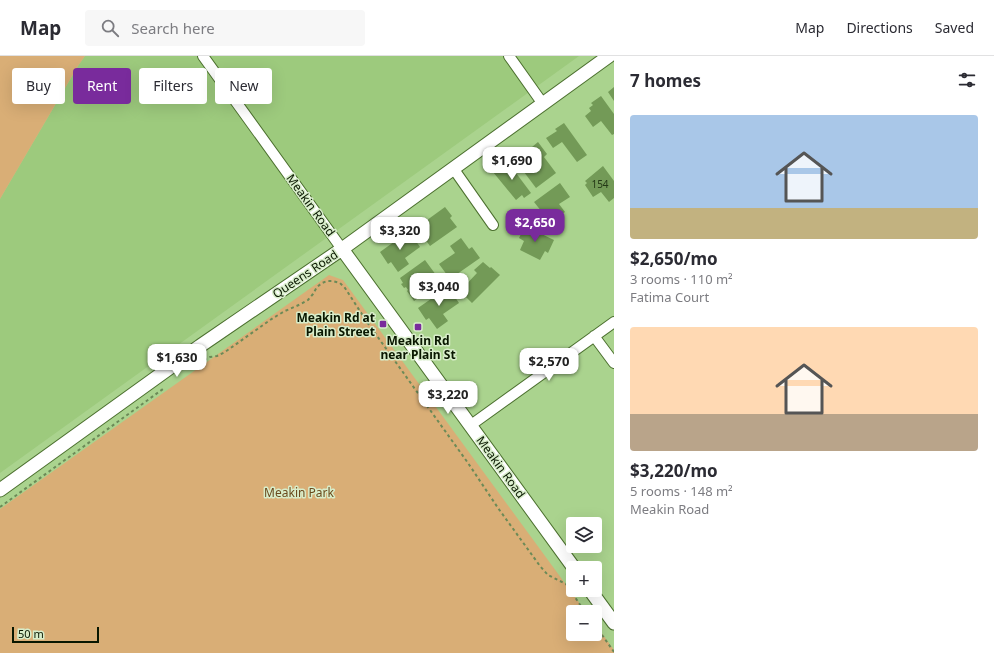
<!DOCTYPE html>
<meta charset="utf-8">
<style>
body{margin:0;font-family:"Noto Sans",sans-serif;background:#f7f7f7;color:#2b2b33;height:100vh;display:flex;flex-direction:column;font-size:15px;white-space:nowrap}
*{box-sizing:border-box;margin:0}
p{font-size:13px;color:#7c7c81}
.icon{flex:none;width:22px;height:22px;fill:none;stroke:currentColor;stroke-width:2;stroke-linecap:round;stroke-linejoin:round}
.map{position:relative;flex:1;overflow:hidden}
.details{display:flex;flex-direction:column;background:#fff;width:380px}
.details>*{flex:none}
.hud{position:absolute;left:12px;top:12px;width:380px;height:36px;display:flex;gap:8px}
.tools{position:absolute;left:566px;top:461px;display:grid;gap:8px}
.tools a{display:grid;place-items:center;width:36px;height:36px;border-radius:4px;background:#fff;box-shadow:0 4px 16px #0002;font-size:20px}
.scale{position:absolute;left:12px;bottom:10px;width:87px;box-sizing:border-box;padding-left:4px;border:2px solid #091700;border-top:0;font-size:11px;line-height:14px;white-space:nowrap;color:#091700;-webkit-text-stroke:3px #d8edca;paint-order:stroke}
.price{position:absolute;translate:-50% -34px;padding:0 9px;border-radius:8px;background:#fff;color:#222;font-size:13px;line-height:26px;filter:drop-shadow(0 1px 2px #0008)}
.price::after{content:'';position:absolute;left:50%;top:24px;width:12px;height:9px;margin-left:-6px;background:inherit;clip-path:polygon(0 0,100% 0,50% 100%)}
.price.active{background:#792b9c;color:#fff}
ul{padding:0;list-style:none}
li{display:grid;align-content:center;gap:8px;height:212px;padding:0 16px}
li span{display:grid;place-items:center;height:124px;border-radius:4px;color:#555}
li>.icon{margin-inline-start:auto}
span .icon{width:72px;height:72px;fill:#fffc;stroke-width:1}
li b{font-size:17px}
h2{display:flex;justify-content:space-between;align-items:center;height:48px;padding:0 16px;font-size:17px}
.pill{padding:0 14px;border-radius:4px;background:#fff;box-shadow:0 4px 16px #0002;font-size:14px;line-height:36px}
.pill.active{background:#792b9c;color:#fff}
header{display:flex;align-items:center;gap:24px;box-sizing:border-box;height:56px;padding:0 20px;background:#fff;border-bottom:1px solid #e1e1e2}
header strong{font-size:19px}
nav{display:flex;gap:22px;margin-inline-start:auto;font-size:14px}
.search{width:280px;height:36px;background:#f7f7f7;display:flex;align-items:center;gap:10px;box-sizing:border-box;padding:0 14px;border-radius:4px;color:#7c7c81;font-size:15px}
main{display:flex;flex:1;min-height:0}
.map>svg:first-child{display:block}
.built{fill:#9dca7d}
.green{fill:#d9ae76}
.building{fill:#739a57}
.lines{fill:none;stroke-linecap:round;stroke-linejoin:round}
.minor-casing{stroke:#4c702f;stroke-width:12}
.tertiary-casing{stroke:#4c702f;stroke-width:15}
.path{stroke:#6b8a57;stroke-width:2;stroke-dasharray:3 3;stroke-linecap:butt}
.minor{stroke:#fff;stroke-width:10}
.tertiary{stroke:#fff;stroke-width:13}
.poi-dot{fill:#792b9c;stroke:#d8edca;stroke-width:1.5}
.labels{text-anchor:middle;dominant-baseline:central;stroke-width:3;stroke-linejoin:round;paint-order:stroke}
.number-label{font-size:10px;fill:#243816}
.street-label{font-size:12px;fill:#091700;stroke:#d8edca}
.poi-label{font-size:12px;font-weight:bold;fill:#091700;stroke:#d8edca;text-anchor:end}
.park-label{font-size:12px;fill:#6a4a1d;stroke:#d8edca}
</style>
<header>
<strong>Map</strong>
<div class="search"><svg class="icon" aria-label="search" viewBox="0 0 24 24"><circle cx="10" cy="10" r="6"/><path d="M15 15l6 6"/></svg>Search here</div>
<nav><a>Map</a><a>Directions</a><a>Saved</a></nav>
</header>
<main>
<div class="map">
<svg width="614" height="597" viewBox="0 0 614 597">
<rect width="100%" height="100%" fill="#aad38e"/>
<path class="built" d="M85,0H579L0,417V143L78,10Z"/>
<path class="green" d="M0,0H85L78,10L0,143Z
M329,219L343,224L586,556H573V578H595V568L614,594V597H0V453Z"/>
<path class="building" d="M614,31V45L608,36Z
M601,40L614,58V78L612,79L601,65L593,71L585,60L591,55L589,52L593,49L591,47Z
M564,67L587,99L577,106L562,86L553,92L546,82L557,75L555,73Z
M538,86L547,98L544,101L556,117L536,132L515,104L521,100L519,98L525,94L526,96Z
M510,105L518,115L516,117L531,137L524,142L522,139L516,144L493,116L502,109L503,111Z
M603,110L614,125V142L609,146L601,136L593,141L585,129L587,127L585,125Z
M560,127L570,141L559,148L565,156L553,164L551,161L549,163L543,155L542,156L534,146Z
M445,151L452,160L450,162L457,171L430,190L422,179L428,174L423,167Z
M525,170L554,184L548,197L545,195L540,204L520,194L524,185L519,182Z
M409,175L420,191L405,202L409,208L398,216L391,206L388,208L380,196Z
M461,182L469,193L472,191L480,202L450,223L439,208L455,197L450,190Z
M425,204L436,219L429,224L427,221L417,228L424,238L414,245L407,235L408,234L406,231L404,232L401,228L403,227L400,222Z
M483,206L490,212L491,211L500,219L472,247L460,235L477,217L474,214Z
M448,231L459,247L443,258L448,265L437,273L429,262L426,264L418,252Z"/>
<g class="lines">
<defs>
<path id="minor" d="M203,0L342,193
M509,0L543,48
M453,112L493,169
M594,280L614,307
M471,369L614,266"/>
<path id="tertiary" d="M342,193L574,512
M0,434L200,290L342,193L609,0
M590,534L614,567"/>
</defs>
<use href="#minor" class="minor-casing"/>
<use href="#tertiary" class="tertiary-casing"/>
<path class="path" d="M204,304L210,301L217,300L225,296L273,262L285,255L301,248L308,244L313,238L317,231L322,227L327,225H332L340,227L345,232L367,266L468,407L498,452L540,510L548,519L566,528L585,556
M0,451L163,333
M595,569L614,596"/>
<use href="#minor" class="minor"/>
<use href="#tertiary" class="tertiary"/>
</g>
<g class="poi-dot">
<rect x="379" y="264" width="8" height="8" rx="2"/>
<rect x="414" y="267" width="8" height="8" rx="2"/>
</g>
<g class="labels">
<g class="number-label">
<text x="600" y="128">154</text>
</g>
<g class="street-label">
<text transform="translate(311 149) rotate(54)">Meakin Road</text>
<text transform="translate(305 218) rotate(-34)">Queens Road</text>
<text transform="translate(501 411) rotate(54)">Meakin Road</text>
</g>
<g class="poi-label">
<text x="375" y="261">Meakin Rd at<tspan x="375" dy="14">Plain Street</tspan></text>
<text x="418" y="284" text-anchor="middle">Meakin Rd<tspan x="418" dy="14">near Plain St</tspan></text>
</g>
<g class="park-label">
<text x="299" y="436">Meakin Park</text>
</g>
</g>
</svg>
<div class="tools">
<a><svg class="icon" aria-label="layers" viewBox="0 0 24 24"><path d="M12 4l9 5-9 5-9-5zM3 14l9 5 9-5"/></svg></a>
<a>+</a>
<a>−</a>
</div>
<div class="scale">50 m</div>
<b class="price" style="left:512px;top:125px">$1,690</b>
<b class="price active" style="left:535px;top:187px">$2,650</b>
<b class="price" style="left:400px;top:195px">$3,320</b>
<b class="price" style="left:439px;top:251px">$3,040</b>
<b class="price" style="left:177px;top:322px">$1,630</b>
<b class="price" style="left:549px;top:326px">$2,570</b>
<b class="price" style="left:448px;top:359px">$3,220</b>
<div class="hud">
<a class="pill">Buy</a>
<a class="pill active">Rent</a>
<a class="pill">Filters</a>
<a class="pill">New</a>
</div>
</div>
<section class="details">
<h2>7 homes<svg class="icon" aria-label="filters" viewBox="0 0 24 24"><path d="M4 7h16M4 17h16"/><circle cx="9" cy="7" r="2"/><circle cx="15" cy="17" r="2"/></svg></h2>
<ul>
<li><span style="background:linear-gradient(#a9c7e8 75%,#c2b280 0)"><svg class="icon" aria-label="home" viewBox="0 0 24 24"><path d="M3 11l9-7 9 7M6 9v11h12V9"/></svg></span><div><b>$2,650/mo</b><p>3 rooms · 110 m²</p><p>Fatima Court</p></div></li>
<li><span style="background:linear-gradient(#ffd9b3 70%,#b9a48a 0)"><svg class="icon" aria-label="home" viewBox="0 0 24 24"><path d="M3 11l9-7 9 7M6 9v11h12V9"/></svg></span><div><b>$3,220/mo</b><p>5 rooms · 148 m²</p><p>Meakin Road</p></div></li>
</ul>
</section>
</main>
